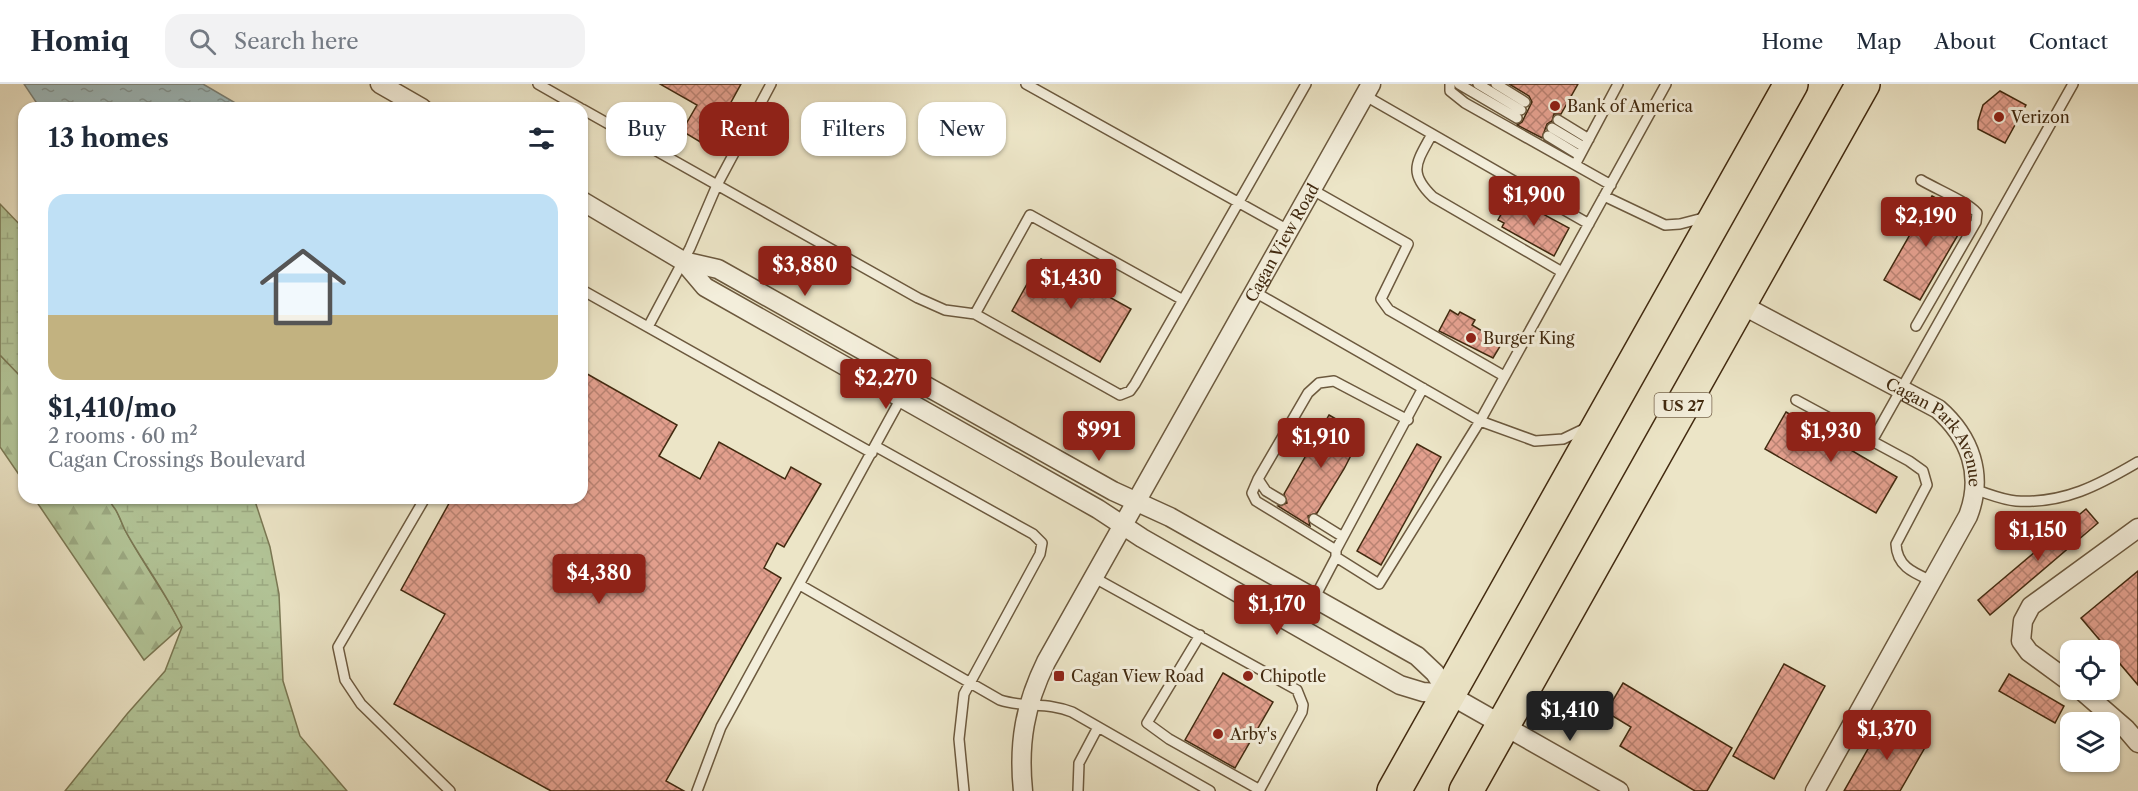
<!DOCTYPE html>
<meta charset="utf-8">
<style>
body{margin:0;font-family:"Libre Caslon Text",serif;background:#f2f2f3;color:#1f2937;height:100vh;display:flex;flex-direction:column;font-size:22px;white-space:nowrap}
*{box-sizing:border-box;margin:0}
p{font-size:20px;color:#747a83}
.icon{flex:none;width:33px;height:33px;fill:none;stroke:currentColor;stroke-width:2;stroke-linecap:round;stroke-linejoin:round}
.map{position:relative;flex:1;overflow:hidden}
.side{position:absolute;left:18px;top:18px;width:570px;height:402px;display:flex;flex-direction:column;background:#fff;border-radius:18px;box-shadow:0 2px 4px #0004}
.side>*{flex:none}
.top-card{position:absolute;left:606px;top:18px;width:570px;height:54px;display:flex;gap:12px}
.controls{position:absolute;left:2060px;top:556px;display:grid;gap:12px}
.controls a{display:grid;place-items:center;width:60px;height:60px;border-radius:12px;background:#fff;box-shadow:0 2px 4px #0004;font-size:30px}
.price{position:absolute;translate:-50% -51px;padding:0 14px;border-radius:6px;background:#8f2418;color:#fff;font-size:20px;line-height:39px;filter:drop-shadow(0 2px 3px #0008)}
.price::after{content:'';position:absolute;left:50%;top:36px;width:18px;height:14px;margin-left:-9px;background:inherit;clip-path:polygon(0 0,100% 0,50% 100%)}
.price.on{background:#222;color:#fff}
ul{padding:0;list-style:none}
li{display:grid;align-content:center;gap:12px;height:318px;padding:0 30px}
li span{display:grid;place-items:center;height:186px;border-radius:18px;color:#555}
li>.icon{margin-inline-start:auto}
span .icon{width:108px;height:108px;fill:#fffc;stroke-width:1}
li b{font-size:26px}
h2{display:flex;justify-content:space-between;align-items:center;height:72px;padding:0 30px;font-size:26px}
.pill{padding:0 21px;border-radius:18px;background:#fff;box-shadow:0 2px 4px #0004;font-size:21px;line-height:54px}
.pill.on{background:#8f2418;color:#fff}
header{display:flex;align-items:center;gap:36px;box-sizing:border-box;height:84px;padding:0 30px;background:#fff;border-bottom:2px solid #e0e1e3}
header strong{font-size:28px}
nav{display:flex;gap:33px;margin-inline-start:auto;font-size:21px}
.search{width:420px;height:54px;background:#f2f2f3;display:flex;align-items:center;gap:15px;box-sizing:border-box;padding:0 21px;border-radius:18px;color:#747a83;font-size:22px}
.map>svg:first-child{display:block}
.forest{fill:url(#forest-firs);stroke:#7a7854;stroke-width:1.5}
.wetland{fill:url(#wetland-marsh);stroke:#7a7854;stroke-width:1.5}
.water{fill:url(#water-ripples);stroke:#79827a;stroke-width:1.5}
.building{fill:url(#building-cross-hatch);stroke:#422a10;stroke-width:1.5}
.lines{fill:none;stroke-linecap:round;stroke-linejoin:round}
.lane-casing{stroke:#6c593e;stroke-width:12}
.street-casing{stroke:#6c593e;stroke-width:21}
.highway-casing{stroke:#422a10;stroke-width:36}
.lane{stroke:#f3eedb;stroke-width:9}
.street{stroke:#f3eedb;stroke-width:18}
.highway{stroke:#ece5c7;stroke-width:33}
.poi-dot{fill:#8f2418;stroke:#f3eedb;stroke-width:2}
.labels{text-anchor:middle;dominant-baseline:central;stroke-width:6;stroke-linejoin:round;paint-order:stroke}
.shield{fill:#f3eedb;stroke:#77654d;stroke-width:1.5}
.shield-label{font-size:15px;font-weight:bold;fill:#422a10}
.poi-label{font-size:16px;fill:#422a10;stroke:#f3eedb;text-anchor:start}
.street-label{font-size:16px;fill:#422a10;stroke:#f3eedb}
</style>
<header>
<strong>Homiq</strong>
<div class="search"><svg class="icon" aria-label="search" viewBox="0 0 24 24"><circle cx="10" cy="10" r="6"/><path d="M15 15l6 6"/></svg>Search here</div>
<nav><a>Home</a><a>Map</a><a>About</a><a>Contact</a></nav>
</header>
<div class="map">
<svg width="2138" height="707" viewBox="0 0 2138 707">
<defs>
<pattern id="forest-firs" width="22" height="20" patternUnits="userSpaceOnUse" patternTransform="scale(1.5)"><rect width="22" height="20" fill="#b3c699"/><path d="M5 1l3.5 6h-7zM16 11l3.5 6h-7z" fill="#9baa83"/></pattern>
<pattern id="wetland-marsh" width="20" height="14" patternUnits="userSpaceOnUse" patternTransform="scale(1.5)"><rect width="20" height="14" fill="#b3c699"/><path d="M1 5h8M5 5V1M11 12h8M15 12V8" fill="none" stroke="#9baa83"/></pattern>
<pattern id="water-ripples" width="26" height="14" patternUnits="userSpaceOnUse" patternTransform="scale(1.5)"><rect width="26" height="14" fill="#9dbcc0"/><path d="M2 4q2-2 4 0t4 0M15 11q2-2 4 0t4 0" fill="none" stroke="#82999b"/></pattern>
<pattern id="building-cross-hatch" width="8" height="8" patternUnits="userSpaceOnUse" patternTransform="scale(1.5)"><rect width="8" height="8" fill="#e29f8d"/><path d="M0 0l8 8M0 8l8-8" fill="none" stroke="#b98272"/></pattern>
</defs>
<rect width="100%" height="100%" fill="#ece5c7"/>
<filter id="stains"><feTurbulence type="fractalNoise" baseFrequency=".00333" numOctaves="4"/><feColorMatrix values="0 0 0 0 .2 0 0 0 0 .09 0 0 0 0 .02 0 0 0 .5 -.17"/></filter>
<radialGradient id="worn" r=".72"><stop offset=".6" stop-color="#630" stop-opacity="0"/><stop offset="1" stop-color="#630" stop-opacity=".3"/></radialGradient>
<path class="forest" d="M0,271L24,296V398L0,363Z
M34,414H106C117,424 119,433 125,446C142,479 166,509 182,542L144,576Z"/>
<path class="wetland" d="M0,120L24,145V296L0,271Z
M106,414H254L270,463L279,510L283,597L300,652L347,707H65L127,630L165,587L182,543C166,508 143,479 125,446C119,433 117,424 106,414Z"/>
<path class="water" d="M24,0H203L244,24H40Z"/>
<path class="building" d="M660,0H741L707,62L682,47L697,21Z
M1509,0H1578L1561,30H1554L1552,37L1547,40L1542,54L1517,41L1522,38L1532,18L1529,12Z
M2000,7L2026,21L2005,59L1978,45V37L1983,21Z
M1932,112L1969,132L1920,216L1884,196Z
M1517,116L1569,144L1554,172L1502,143L1504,139L1498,136L1506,121L1512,124Z
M1041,175L1131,225L1100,278L1012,227Z
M1450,226L1458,231L1460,228L1475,236L1472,241L1502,259L1493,274L1439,247Z
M582,287L677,341L659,372L700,395L719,358L785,395L791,383L821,400L784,463L777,459L764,484L781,494L666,697L684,707H551L394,620L445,530L401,506L452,414H582Z
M1786,328L1897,393L1876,429L1765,365Z
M1329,331L1362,350L1344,385L1317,429L1308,432L1310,442L1278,422L1287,419L1284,410Z
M1417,360L1441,373L1381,481L1357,467Z
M2086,425L2098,439L1990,531L1978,516Z
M2138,487V601L2081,534Z
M1784,580L1825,602L1774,695L1733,672Z
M1223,589L1273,618L1235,684L1185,656Z
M2009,590L2064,622L2055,639L1999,607Z
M1623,599L1732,664L1707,707H1695L1620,662L1631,643L1606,628Z
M1885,635L1927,660L1900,707H1844Z"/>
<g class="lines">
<defs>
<path id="lane" d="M538,0L580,24
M1026,0L1288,146
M1450,0V7L1465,19L1611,101
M1459,0L1517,34
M1478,0L1521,26
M1496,0L1525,18
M1364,11L1589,140
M582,25L918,214L945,226L975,230L1120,311L1130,307L1135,300L1306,0
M1558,36L1589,55
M1552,44L1584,63
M1432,50C1417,78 1407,88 1433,113L1562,188
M1548,52L1579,71
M1576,79L1618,0
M1311,105L1408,160L1381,215L1389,226L1504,292
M1604,112L1665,141L1680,140L1707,133
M582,206L872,369
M1253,207L1480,337L1535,357L1563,355L1588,343
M975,230L1030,131L1183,216
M1916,242L1976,138L1977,129C1968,118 1936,105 1921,96
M648,243L690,164L717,101L771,0
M1796,316L1909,377L1923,387L1927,401L1896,460C1897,483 1914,489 1932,497
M1872,357L2073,0
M875,362L1033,450L1042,459L1040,470L964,610L959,655L964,707
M1258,395L1266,407L1281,416
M1976,406C1989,410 2003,416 2016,417C2064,420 2099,401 2138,378
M425,414L338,563L345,596L361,620L450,707
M1314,435L1343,453
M1336,466L1256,417L1252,409L1258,395L1308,309L1319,299L1334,297L1408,336
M1336,473L1379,500L1480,337L1666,0
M1093,493L1297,606L1303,621L1302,628L1259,707
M800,501L1000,616C1024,624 1048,618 1072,628L1210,707
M1314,515L1336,473V466L1423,304
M1200,551L1147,639L1169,655L1260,706
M697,707L721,643L912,294
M1078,707L1079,679L1098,643"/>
<g id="street">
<path d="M380,0L422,24"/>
<path d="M582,117L683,177L718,185L1113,407L1170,433L1417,572L1435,589L1448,610"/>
<path d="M683,177L705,203L1098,425L1142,454L1400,601L1423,608L1448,610"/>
<path id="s1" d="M1740,220L1938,325C1970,353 1984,391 1968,432L1815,707"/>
<path d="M2070,598L2029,568L2021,557L2023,537L2031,522L2138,444"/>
<path d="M2081,606L2126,645L2138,659"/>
<path d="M1448,610L1619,707"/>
<path id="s2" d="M1023,707C1018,659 1025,621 1046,578L1371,0"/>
</g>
<path id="highway" d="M1394,707L1791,0
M1466,707L1863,0"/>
</defs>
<use href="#lane" class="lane-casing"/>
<use href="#street" class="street-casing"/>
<use href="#highway" class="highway-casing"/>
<use href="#lane" class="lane"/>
<use href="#street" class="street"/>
<use href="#highway" class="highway"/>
</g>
<g class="poi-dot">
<circle cx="1555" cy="22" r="6"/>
<circle cx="1999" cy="33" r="6"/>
<circle cx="1471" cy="254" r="6"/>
<rect x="1053" y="586" width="12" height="12" rx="3"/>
<circle cx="1248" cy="592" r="6"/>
<circle cx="1218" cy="650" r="6"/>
</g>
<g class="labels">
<rect class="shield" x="1654.5" y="309" width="57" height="24" rx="4.5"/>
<g class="shield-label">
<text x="1683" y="321">US 27</text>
</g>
<g class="poi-label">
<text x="1567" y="22">Bank of America</text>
<text x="2011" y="33">Verizon</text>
<text x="1483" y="254">Burger King</text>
<text x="1071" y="592">Cagan View Road</text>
<text x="1260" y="592">Chipotle</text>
<text x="1230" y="650">Arby's</text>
</g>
<g class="street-label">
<text stroke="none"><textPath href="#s2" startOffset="614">Cagan View Road</textPath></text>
<text stroke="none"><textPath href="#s1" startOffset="240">Cagan Park Avenue</textPath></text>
</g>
</g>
<rect width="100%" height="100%" filter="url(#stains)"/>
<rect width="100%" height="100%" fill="url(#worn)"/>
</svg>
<div class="controls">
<a><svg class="icon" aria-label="locate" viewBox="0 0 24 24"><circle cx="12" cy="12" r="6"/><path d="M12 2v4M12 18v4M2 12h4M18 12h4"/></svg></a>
<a><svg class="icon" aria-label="layers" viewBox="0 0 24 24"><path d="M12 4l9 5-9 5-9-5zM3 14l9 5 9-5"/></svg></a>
</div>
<b class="price" style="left:1534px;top:143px">$1,900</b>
<b class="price" style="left:1926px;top:164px">$2,190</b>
<b class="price" style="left:805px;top:213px">$3,880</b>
<b class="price" style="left:1071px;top:226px">$1,430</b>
<b class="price" style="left:886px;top:326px">$2,270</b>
<b class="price" style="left:1099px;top:378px">$991</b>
<b class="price" style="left:1831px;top:379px">$1,930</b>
<b class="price" style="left:1321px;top:385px">$1,910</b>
<b class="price" style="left:2038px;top:478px">$1,150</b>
<b class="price" style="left:599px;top:521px">$4,380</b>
<b class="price" style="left:1277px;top:552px">$1,170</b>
<b class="price on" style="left:1570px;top:658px">$1,410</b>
<b class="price" style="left:1887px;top:677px">$1,370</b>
<div class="top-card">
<a class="pill">Buy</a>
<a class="pill on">Rent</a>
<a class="pill">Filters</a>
<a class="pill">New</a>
</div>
<section class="side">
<h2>13 homes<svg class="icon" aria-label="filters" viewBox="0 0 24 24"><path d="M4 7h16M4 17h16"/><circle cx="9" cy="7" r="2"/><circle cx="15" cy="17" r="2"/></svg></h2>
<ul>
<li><span style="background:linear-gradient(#bfe0f5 65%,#c2b280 0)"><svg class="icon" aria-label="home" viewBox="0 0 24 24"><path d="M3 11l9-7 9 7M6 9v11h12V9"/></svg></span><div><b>$1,410/mo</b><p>2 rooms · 60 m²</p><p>Cagan Crossings Boulevard</p></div></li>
</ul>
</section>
</div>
